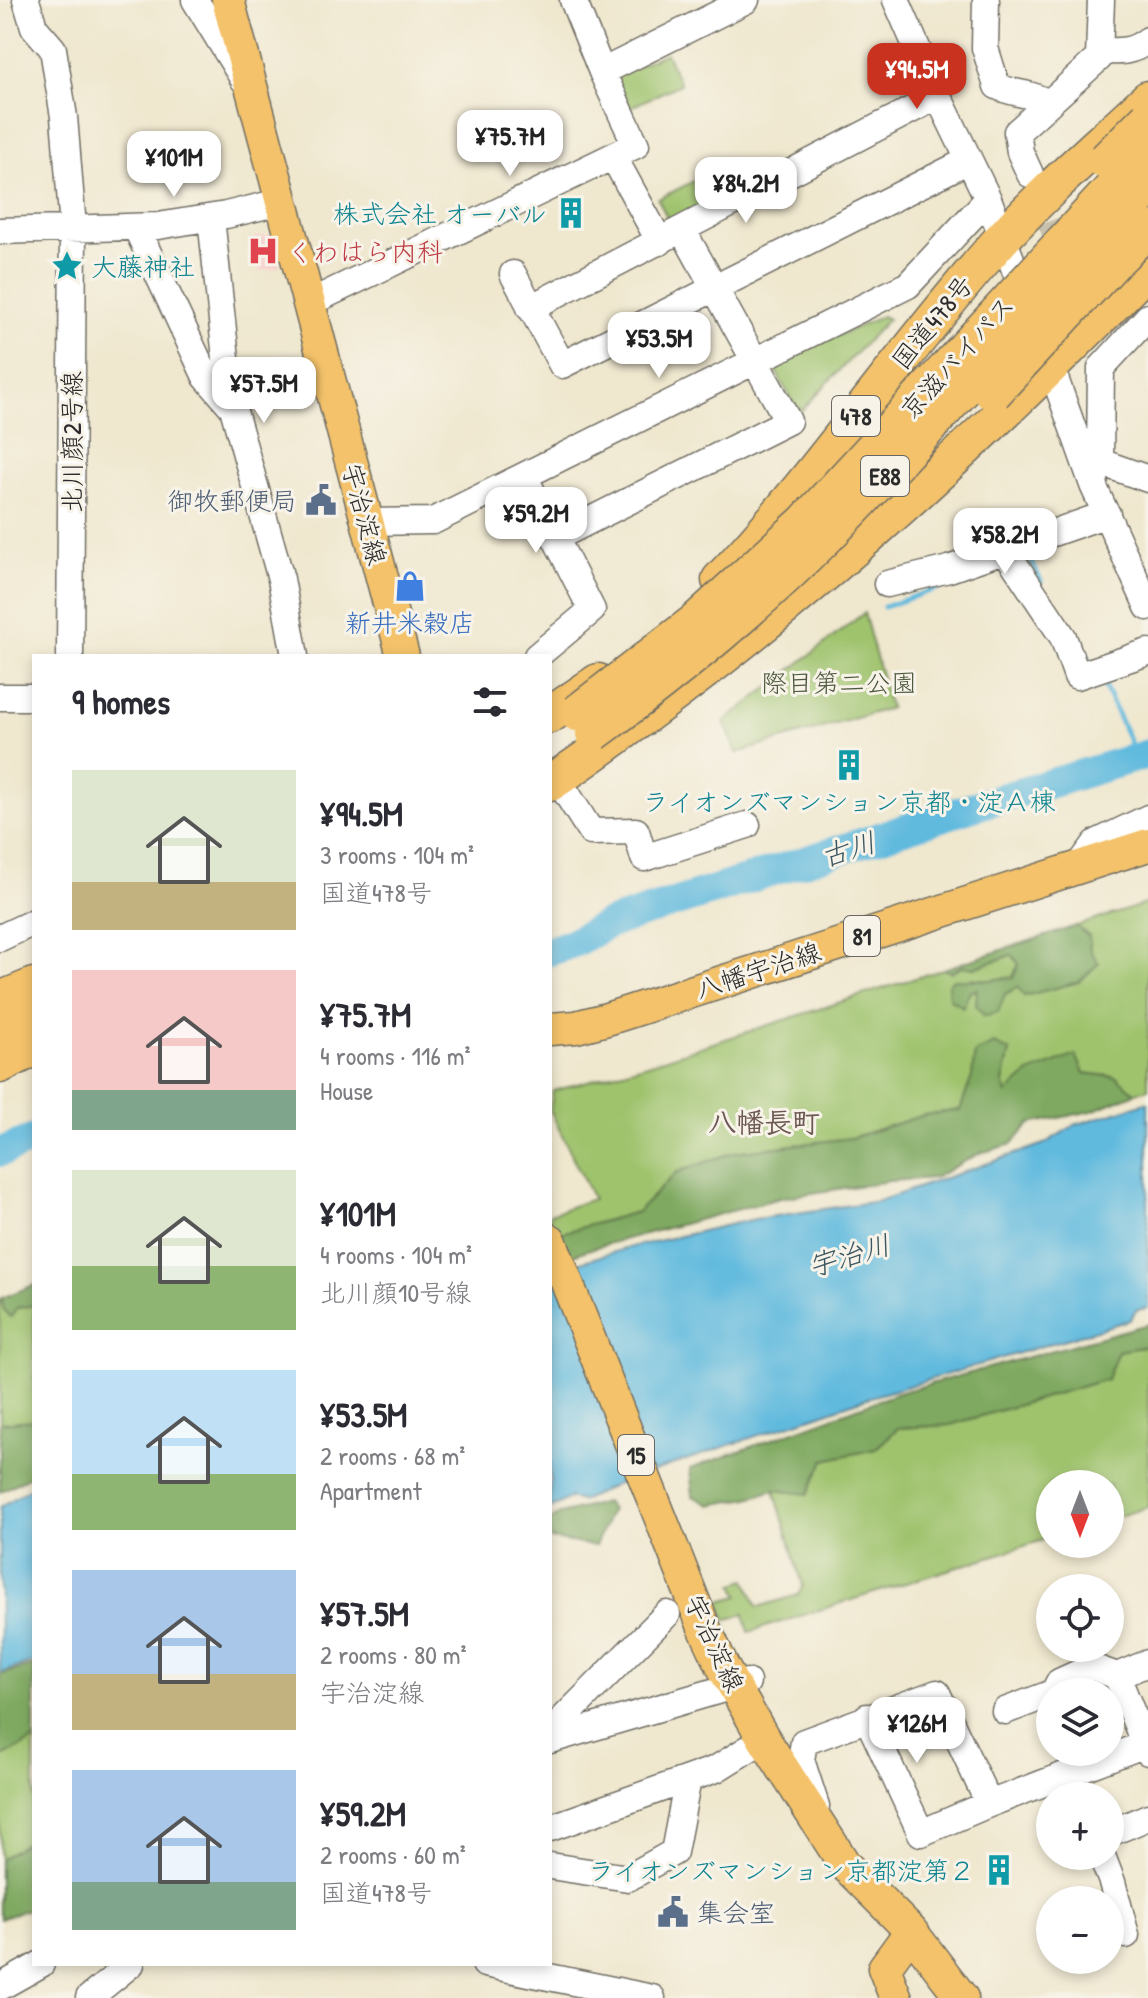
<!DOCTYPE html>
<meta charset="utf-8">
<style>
body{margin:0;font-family:"Patrick Hand","Klee One",sans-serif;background:#f7f7f7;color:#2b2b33;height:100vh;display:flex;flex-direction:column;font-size:30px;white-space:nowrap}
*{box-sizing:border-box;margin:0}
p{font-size:26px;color:#7c7c81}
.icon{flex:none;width:44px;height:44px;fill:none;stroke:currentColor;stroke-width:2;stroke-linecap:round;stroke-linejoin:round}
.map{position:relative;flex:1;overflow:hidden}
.panel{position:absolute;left:32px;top:654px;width:520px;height:1312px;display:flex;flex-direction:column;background:#fff;border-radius:0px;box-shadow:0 4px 12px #0003}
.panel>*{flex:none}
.needle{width:52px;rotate:180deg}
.buttons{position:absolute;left:1036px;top:1470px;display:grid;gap:16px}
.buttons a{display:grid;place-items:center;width:88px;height:88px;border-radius:50%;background:#fff;box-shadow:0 4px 12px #0003;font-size:40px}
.price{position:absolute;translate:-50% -68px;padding:0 18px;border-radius:16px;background:#fff;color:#222;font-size:26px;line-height:52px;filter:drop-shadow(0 2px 4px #0008)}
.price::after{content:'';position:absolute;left:50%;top:48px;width:24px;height:18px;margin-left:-12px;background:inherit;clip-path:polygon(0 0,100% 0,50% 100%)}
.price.current{background:#c8321e;color:#fff}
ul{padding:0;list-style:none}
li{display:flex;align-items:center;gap:24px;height:200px;padding:0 40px}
li span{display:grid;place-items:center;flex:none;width:224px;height:160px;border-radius:0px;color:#555}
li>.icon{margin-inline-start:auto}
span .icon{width:96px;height:96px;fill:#fffc;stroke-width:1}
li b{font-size:34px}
h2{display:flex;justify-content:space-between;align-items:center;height:96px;padding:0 40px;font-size:34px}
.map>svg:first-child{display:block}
.built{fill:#f7d0cf}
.green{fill:#9fc36d;stroke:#65774c;stroke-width:2}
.forest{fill:#7fa960;stroke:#556a46;stroke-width:2}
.water{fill:#60bade;stroke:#467284;stroke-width:2}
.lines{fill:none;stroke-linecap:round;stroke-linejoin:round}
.stream{stroke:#60bade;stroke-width:5}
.river{stroke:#60bade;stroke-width:30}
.minor-tunnel{stroke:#c8c1ad;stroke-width:26;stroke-dasharray:26 13;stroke-linecap:butt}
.minor-casing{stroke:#706d64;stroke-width:29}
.major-casing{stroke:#706d64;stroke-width:35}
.highway-casing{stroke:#706d64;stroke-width:39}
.minor{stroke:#fff;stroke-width:26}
.major{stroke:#f3c26a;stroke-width:32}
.highway{stroke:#f3c26a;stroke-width:36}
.highway-bridge-casing{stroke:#706d64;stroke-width:39;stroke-linecap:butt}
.highway-bridge{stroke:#f3c26a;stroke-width:36}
.labels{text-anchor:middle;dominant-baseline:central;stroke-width:6;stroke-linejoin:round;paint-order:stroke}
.shield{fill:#f7f3e8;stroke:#686764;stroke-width:2}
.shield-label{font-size:24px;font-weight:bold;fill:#2b2b2b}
.culture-label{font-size:26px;fill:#0d838f;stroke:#f7f3e8;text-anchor:end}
.health-label{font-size:26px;fill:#be3a42;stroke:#f7f3e8;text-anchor:start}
.street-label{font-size:26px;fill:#2b2b2b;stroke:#f7f3e8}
.service-label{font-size:26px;fill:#4e5e75;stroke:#f7f3e8;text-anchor:end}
.shop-label{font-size:26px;fill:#366cbe;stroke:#f7f3e8}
.park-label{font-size:26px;fill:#4e593f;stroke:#f7f3e8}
.water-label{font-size:28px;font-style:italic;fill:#3b5661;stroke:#f7f3e8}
.neighbourhood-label{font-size:28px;font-weight:bold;fill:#6d5855;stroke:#f7f3e8}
</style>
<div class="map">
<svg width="1148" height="1998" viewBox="0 0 1148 1998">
<rect width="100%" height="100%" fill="#f7f3e8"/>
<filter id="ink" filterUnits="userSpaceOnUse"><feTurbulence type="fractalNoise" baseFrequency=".0125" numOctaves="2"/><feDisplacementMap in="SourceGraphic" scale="16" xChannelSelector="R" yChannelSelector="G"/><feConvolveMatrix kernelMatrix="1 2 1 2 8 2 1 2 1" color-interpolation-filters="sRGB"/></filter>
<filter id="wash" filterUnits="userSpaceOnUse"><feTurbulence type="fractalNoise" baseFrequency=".006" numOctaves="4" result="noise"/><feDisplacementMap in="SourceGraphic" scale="32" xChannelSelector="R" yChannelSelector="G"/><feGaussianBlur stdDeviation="1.8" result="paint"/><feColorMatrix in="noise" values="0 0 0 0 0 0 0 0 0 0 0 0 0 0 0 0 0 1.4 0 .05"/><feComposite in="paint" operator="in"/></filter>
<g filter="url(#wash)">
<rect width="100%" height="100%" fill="#efe7ce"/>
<path class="built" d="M274,234L280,267L260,271L257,258H251L249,244L254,243L253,238Z"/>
<path class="green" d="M666,53L680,84L629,108L614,76Z
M712,172L725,199L671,226L658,199Z
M882,316L888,319L801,411L794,404L772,365Z
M864,613L890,708L737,753L724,722Z
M1148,903V1089L1136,1093L1116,1077L1084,1073L1007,1093L1003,1082L1010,1051L975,1054L972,1077L960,1110L924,1115L851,1138L735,1152L677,1172L637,1212L550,1236V1214L593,1199L550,1110L553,1091L651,1063L943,969L951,972L964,966L974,968L1012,955L1019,964L1013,977L990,980L972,978L962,1006L969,993L977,989L1005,994L1090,950L1089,936L1076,926Z
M2,1298L4,1311L34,1305V1420L0,1423V1299Z
M1148,1346V1507L1110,1519V1484H1050V1538L749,1632L744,1614L726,1620L720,1601L739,1596L734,1584L746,1580L758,1607L798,1595L803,1586L774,1490L808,1494L824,1460L875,1449L898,1428L950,1425L1107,1379L1118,1351Z
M34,1740V1844L29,1842L0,1859V1758Z"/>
<path class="forest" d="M1076,926L1089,937L1090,950L1099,963L1079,982L1024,996L1018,987L1005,994L998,1012L984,1016L976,1005L977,989L969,993L963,1007L950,999L948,985L953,979L990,980L1013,977L1019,964L1012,955L973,968L963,966L951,972L943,969Z
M994,1044L1010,1051L1003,1082L1007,1093L1029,1073L1076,1055L1084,1073L1116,1077L1136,1093L1092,1111L1030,1124L1012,1144L980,1153L934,1178L889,1181L780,1198L596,1247L550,1263V1236L637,1212L677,1172L735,1152L851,1138L924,1115L960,1110L972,1077L975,1053Z
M34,1285V1305L17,1308L11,1317L4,1311L2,1298Z
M1148,1324V1346L1118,1351L1107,1379L950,1425L898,1428L875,1449L824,1460L808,1494L774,1490L749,1498L710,1505L693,1496L690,1469L901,1392Z
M34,1420V1474L0,1492V1423Z
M606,1502L611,1510L595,1546L550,1539V1520L560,1514Z
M34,1665V1740L0,1758V1675Z
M29,1841L34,1844V1907L0,1919V1859Z"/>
<path class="water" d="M1148,1102V1308L1136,1310L1130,1320L864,1399L619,1483L582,1501L569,1498L550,1509V1271L631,1247L755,1219L879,1201L1044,1144L1075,1125Z
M34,1486V1662L0,1673V1507Z"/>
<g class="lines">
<path class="stream" d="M1021,561L1030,559L1041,581
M884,607L1004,565
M1078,641L1092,663
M1101,678L1137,758"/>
<path class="river" d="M550,951L573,943L608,924L982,804L1148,754
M0,1152L34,1139"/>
</g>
</g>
<g filter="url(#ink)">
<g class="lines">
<path class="minor-tunnel" d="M1035,185L1066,259"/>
<defs>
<path id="minor" d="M26,0L34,27L53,49L64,117L73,228L70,656
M195,0L244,80
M896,0L938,96L988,199L1027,301
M986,0L985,48L997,86C1014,95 1033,92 1048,104
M1101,51C1120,52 1133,52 1148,40
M602,72L746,0
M613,156L660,242
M1030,174L1020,152L1017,132L1099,58L1101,0
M211,218L231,405
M136,227L206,377L233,408L281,579L295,656
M0,231L158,226L226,215L280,202
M513,274L562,365L969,160
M307,304L636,145L602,72L573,0
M530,308L938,96
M1046,353L1093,485L1148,607
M1100,462L1148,479
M524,476L592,610L537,656
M1093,485L1100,462L1101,368L1148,317
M367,522L433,521L908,285L988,199
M555,538L788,421L683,231
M1005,550L1063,637L1077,676L1148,652
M887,584L949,569L1107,514
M0,697H34
M557,778L591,832L636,831L644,858L747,825
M1079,866L1096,843L1148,818
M0,938L34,922
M1117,1676L1148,1752
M1054,1692L1059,1682L1092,1667L1117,1676L1148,1663
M1005,1711L1050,1694
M867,1717L921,1833L989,1804L1148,1743
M550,1739L564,1718L667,1614
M550,1740L747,1682
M816,1806L801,1760L804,1742L937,1693L989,1804
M550,1828L716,1769L764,1739
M1110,1833L1148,1817
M1102,1856L1112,1882L1126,1935
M550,1866L628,1878L674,1852L688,1779
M485,1964L652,1998
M0,1987L41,1964
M89,1998L131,1964"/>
<path id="major" d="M228,0L403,656
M550,1029L576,1027L607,1019L1148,845
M550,1240L704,1627L724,1669L764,1739L845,1865L911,1931L962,1998
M896,1998L884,1968L911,1931"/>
<path id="highway" d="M720,580C818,477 897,358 991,251C1039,196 1094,149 1148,99
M550,715L598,682
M550,783C594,755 636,722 678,691C847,564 1000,420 1148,269
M0,1000L34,986
M0,1029L34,1016
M0,1065L34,1048"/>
</defs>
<use href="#minor" class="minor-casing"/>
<use href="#major" class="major-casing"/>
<use href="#highway" class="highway-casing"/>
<use href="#minor" class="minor"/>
<use href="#major" class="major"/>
<use href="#highway" class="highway"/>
<defs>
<path id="highway-bridge" d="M1105,161L1148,118
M993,393L1114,262L1148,229
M577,713L695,622L805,522L1148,150
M594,733C676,673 754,609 826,537C937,424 1038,302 1148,188"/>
</defs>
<use href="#highway-bridge" class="highway-bridge-casing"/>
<use href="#highway-bridge" class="highway-bridge"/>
</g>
</g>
<defs>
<symbol id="building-bare" viewBox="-9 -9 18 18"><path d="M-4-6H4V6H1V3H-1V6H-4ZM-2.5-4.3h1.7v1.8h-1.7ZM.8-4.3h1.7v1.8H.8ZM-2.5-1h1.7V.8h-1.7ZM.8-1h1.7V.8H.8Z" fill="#0f9aa8" stroke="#f7f3e8" stroke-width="2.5" paint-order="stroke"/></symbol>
<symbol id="hospital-bare" viewBox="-9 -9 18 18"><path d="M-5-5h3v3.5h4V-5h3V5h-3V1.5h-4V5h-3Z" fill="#e0444e" stroke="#f7f3e8" stroke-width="2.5" paint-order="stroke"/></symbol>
<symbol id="sight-bare" viewBox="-9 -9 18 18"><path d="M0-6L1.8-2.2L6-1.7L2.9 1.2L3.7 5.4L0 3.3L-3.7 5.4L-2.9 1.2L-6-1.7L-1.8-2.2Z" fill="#0f9aa8" stroke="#f7f3e8" stroke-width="2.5" paint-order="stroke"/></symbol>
<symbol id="civic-bare" viewBox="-9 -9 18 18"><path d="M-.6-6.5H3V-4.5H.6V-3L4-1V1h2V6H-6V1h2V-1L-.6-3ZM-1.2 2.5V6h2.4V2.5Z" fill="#5c6f8a" stroke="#f7f3e8" stroke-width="2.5" paint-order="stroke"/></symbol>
<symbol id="shop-bare" viewBox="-9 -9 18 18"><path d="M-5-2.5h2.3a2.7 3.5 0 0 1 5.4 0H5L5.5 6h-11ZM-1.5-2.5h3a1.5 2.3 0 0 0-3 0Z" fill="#3f7fe0" stroke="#f7f3e8" stroke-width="2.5" paint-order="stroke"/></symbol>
</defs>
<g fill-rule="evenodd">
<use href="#building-bare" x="549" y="191" width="44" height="44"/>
<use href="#hospital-bare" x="241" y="229" width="44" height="44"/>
<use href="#sight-bare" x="45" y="244" width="44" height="44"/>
<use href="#civic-bare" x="299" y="478" width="44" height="44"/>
<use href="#shop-bare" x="388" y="564" width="44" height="44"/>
<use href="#building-bare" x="827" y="743" width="44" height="44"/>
<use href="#building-bare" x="977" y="1848" width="44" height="44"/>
<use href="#civic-bare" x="651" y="1890" width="44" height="44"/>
</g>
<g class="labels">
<g class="shield">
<rect x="832" y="396" width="48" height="40" rx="6"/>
<rect x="861" y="456" width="48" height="40" rx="6"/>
<rect x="844" y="916" width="36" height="40" rx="6"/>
<rect x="618" y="1435" width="36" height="40" rx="6"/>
</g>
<g class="shield-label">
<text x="856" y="416">478</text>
<text x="885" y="476">E88</text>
<text x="862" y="936">81</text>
<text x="636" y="1455">15</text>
</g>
<g class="culture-label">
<text x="547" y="213">株式会社 オーバル</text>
<text x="91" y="266" text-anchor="start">大藤神社</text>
<text x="849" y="801" text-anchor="middle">ライオンズマンション京都・淀Ａ棟</text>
<text x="975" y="1870">ライオンズマンション京都淀第２</text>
</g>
<g class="health-label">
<text x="287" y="251">くわはら内科</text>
</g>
<g class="street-label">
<text transform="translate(932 322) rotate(-51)">国道478号</text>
<text transform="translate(957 357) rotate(-48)">京滋バイパス</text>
<text transform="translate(71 442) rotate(-90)">北川顔2号線</text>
<text transform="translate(365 514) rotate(75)">宇治淀線</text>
<text transform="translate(758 970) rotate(-18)">八幡宇治線</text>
<text transform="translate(715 1643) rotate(65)">宇治淀線</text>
</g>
<g class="service-label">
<text x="297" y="500">御牧郵便局</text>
<text x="697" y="1912" text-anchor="start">集会室</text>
</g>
<g class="shop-label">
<text x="410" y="622">新井米穀店</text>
</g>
<g class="park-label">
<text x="839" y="682">際目第二公園</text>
</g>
<g class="water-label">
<text transform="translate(848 849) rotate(-17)">古川</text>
<text transform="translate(849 1255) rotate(-16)">宇治川</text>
</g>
<g class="neighbourhood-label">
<text x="764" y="1122">八幡長町</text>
</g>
</g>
</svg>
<div class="buttons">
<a><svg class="needle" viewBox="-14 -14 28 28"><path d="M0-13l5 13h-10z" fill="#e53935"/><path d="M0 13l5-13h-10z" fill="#7c7c81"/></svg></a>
<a><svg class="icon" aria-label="locate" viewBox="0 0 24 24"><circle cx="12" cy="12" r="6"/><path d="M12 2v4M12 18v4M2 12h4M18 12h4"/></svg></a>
<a><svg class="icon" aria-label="layers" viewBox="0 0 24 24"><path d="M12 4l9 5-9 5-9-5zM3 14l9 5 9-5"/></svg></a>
<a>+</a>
<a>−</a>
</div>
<b class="price current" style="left:917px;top:111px">¥94.5M</b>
<b class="price" style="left:510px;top:178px">¥75.7M</b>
<b class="price" style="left:174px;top:199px">¥101M</b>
<b class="price" style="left:746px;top:225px">¥84.2M</b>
<b class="price" style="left:659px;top:380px">¥53.5M</b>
<b class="price" style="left:264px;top:425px">¥57.5M</b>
<b class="price" style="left:536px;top:555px">¥59.2M</b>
<b class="price" style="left:1005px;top:576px">¥58.2M</b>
<b class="price" style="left:917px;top:1765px">¥126M</b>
<section class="panel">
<h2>9 homes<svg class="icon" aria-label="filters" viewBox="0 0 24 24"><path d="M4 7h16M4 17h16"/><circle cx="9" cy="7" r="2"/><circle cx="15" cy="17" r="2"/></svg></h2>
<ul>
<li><span style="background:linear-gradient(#dfe7d0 70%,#c2b280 0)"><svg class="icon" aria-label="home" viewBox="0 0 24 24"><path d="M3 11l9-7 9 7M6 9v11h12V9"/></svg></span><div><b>¥94.5M</b><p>3 rooms · 104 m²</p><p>国道478号</p></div></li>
<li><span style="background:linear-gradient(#f6c9c9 75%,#7fa58c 0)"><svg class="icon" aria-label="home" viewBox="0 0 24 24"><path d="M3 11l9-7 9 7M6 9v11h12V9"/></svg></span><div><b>¥75.7M</b><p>4 rooms · 116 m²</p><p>House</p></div></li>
<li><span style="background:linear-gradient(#dfe7d0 60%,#8fb573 0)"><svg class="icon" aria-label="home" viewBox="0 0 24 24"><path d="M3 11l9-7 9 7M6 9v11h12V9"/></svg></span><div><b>¥101M</b><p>4 rooms · 104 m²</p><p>北川顔10号線</p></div></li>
<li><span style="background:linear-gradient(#bfe0f5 65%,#8fb573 0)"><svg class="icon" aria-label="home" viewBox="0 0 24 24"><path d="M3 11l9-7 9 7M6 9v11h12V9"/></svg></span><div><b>¥53.5M</b><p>2 rooms · 68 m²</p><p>Apartment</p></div></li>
<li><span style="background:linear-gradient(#a9c7e8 65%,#c2b280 0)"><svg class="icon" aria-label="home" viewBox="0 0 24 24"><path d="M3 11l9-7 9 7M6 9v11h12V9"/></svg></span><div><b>¥57.5M</b><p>2 rooms · 80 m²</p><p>宇治淀線</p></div></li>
<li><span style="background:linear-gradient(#a9c7e8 70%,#7fa58c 0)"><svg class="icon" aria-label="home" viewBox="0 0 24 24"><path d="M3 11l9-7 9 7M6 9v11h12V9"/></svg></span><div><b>¥59.2M</b><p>2 rooms · 60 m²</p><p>国道478号</p></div></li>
</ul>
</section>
</div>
